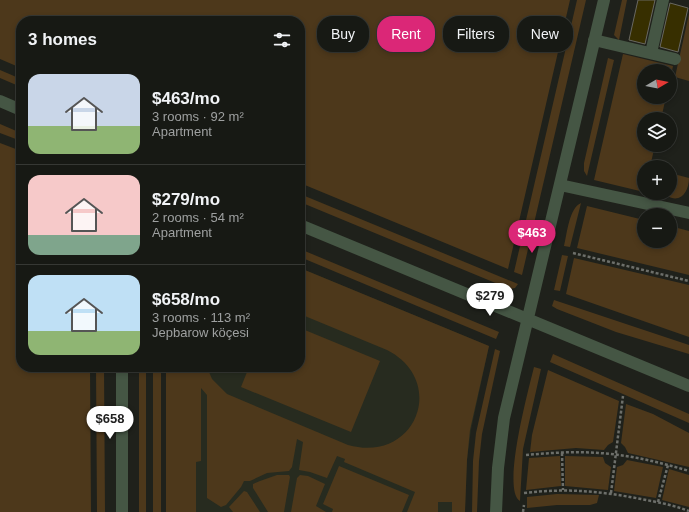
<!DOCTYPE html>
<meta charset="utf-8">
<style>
body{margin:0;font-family:Helvetica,sans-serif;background:#20221d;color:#f1f3f6;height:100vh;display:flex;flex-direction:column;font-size:15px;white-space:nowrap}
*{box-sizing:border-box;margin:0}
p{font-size:13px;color:#9ea0a0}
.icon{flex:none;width:22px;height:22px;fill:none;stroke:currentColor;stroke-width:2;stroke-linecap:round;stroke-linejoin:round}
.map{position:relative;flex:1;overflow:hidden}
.panel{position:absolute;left:16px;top:16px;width:289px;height:356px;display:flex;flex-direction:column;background:#171914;border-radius:16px;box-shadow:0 2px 6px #0003,0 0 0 1px #363834}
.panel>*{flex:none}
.top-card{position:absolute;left:317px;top:16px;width:312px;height:36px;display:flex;gap:8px}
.needle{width:26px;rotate:80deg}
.buttons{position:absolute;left:637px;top:64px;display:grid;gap:8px}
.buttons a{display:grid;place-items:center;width:40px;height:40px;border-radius:50%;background:#171914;box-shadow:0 2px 6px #0003,0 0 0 1px #363834;font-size:20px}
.price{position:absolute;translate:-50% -34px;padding:0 9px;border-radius:14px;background:#fff;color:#222;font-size:13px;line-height:26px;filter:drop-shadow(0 1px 2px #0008)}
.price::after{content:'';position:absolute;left:50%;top:24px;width:12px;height:9px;margin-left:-6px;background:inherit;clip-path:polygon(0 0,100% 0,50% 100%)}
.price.selected{background:#db2777;color:#fff}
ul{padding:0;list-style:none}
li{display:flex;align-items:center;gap:12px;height:100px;padding:0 12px}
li+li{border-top:1px solid #363834}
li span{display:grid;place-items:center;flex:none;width:112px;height:80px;border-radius:12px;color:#555}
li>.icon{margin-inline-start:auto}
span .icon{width:48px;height:48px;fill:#fffc;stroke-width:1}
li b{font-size:17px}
h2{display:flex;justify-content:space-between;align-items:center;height:48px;padding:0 12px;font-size:17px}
.pill{padding:0 14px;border-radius:16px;background:#171914;box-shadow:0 2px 6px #0003,0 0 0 1px #363834;font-size:14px;line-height:36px}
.pill.selected{background:#db2777;color:#fff}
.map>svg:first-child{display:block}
.built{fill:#272b1f}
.green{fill:#4d381b}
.building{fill:#372f00;stroke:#696861}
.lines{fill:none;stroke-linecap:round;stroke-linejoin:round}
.path{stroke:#6d6f6a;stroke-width:2.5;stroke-dasharray:3 2;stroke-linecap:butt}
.minor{stroke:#455644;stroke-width:12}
</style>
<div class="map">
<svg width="689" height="512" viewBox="0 0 689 512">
<rect width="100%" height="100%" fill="#1f211b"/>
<path class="built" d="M300,268L489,346L471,430L467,460L465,512H166V367H300Z"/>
<path class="green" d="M0,0H570L508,269L300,183V21H21V68L0,59Z
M577,0H586L522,275L514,272Z
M622,0H627L619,40L614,35Z
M689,14V81L675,77Z
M623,54L673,66L670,80V71H644V97H666L661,119H644V145H655L650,167H644V192L594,180Z
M608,58L614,60L587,176L584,171V163Z
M0,70L21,79V87L0,78Z
M0,124L21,133V141L0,133Z
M0,143L21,151V367H90L91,512H0Z
M670,173L689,178C689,191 681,204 667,196V193H670Z
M300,194L518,284L515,288L510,289L300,202Z
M581,203L570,247L564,246C567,234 569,208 581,203Z
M587,206L644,220V241H670V226L689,231V275L577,248Z
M300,249L499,332L496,339L300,257Z
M562,255L568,256L560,291L554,290Z
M574,258L689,285V337L566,294Z
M300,268L489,346L470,430L467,460L465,512H452V502H438V512H407L415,492L344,462L345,459L337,456L327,478L310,472L299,470L303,442L297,439L292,467L289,471L267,473L250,481H244L241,487L226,505L221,507L207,498V395L201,388V461L196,462V512H166V367H207L212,379L227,394L348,445C416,464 448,381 387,350L300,314Z
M554,300L689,345V354L616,332L557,309L552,306Z
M300,328L380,361L351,432L241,387L249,367H300Z
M495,349L500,351L482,434L479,461L477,512H472L473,461L476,433Z
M553,354L689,414V423L550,362Z
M96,367H104L105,512H97Z
M139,367H146V512H139Z
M153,367H161V512H153Z
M534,367L541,369L523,449L520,501C501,490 529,388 534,367Z
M548,370L619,401L613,442L608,445L604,450L576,448L530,452L532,435Z
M626,404L653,414L689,433V467L628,453L625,447L621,443Z
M560,456L561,486L526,490L529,458Z
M565,456L603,457L605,463L611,467L608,490L565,486Z
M627,460L663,467L656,498L614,491L617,467L623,465Z
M339,466L409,495L402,512H332L333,509L323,504Z
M669,469L689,475V507L662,500Z
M277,475H289L290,477L284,512H268L253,488V484L260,481Z
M300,475L308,476L325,484L316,506L326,512H291L297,478Z
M244,491L247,492L260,512H233L229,507Z
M557,494L599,495L597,503L590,505H557L527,508V497Z"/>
<path class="building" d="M638,0H655L645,44L629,40Z
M670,3L688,8L678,52L660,47Z"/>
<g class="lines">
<path class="path" d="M573,253L689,281
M562,453L563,490
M526,455C550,453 575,451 599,453C630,455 659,462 689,471
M524,493C567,488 599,491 641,499C657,502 673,505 689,511
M611,493L623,396
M658,502L668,465
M523,512L524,505"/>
<path class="minor" d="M594,40L675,59
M651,53L663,0
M0,101L21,110
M560,185L689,213
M300,225L689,386
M122,367V512
M496,512L498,468L504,418L604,0"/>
</g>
</svg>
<div class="buttons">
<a><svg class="needle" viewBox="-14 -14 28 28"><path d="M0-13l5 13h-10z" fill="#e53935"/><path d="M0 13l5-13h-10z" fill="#9ea0a0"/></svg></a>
<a><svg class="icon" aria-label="layers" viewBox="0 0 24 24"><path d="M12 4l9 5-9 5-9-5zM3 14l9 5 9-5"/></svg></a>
<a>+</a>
<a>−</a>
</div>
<b class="price selected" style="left:532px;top:254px">$463</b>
<b class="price" style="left:490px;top:317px">$279</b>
<b class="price" style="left:110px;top:440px">$658</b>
<div class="top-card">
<a class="pill">Buy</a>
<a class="pill selected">Rent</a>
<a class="pill">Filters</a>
<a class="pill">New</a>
</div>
<section class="panel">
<h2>3 homes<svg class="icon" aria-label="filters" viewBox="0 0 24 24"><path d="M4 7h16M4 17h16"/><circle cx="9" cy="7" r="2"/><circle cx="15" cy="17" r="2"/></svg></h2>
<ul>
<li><span style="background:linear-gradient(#c9d6e8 65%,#8fb573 0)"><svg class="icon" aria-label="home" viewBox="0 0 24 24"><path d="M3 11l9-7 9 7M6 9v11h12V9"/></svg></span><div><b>$463/mo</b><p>3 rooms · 92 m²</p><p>Apartment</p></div></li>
<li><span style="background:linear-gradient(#f6c9c9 75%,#7fa58c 0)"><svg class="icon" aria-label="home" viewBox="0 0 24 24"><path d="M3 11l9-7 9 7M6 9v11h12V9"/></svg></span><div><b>$279/mo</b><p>2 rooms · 54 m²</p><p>Apartment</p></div></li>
<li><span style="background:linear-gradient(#bfe0f5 70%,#8fb573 0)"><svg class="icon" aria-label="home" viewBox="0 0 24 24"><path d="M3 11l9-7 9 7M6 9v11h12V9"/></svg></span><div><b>$658/mo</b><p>3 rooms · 113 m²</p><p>Jepbarow köçesi</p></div></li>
</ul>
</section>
</div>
